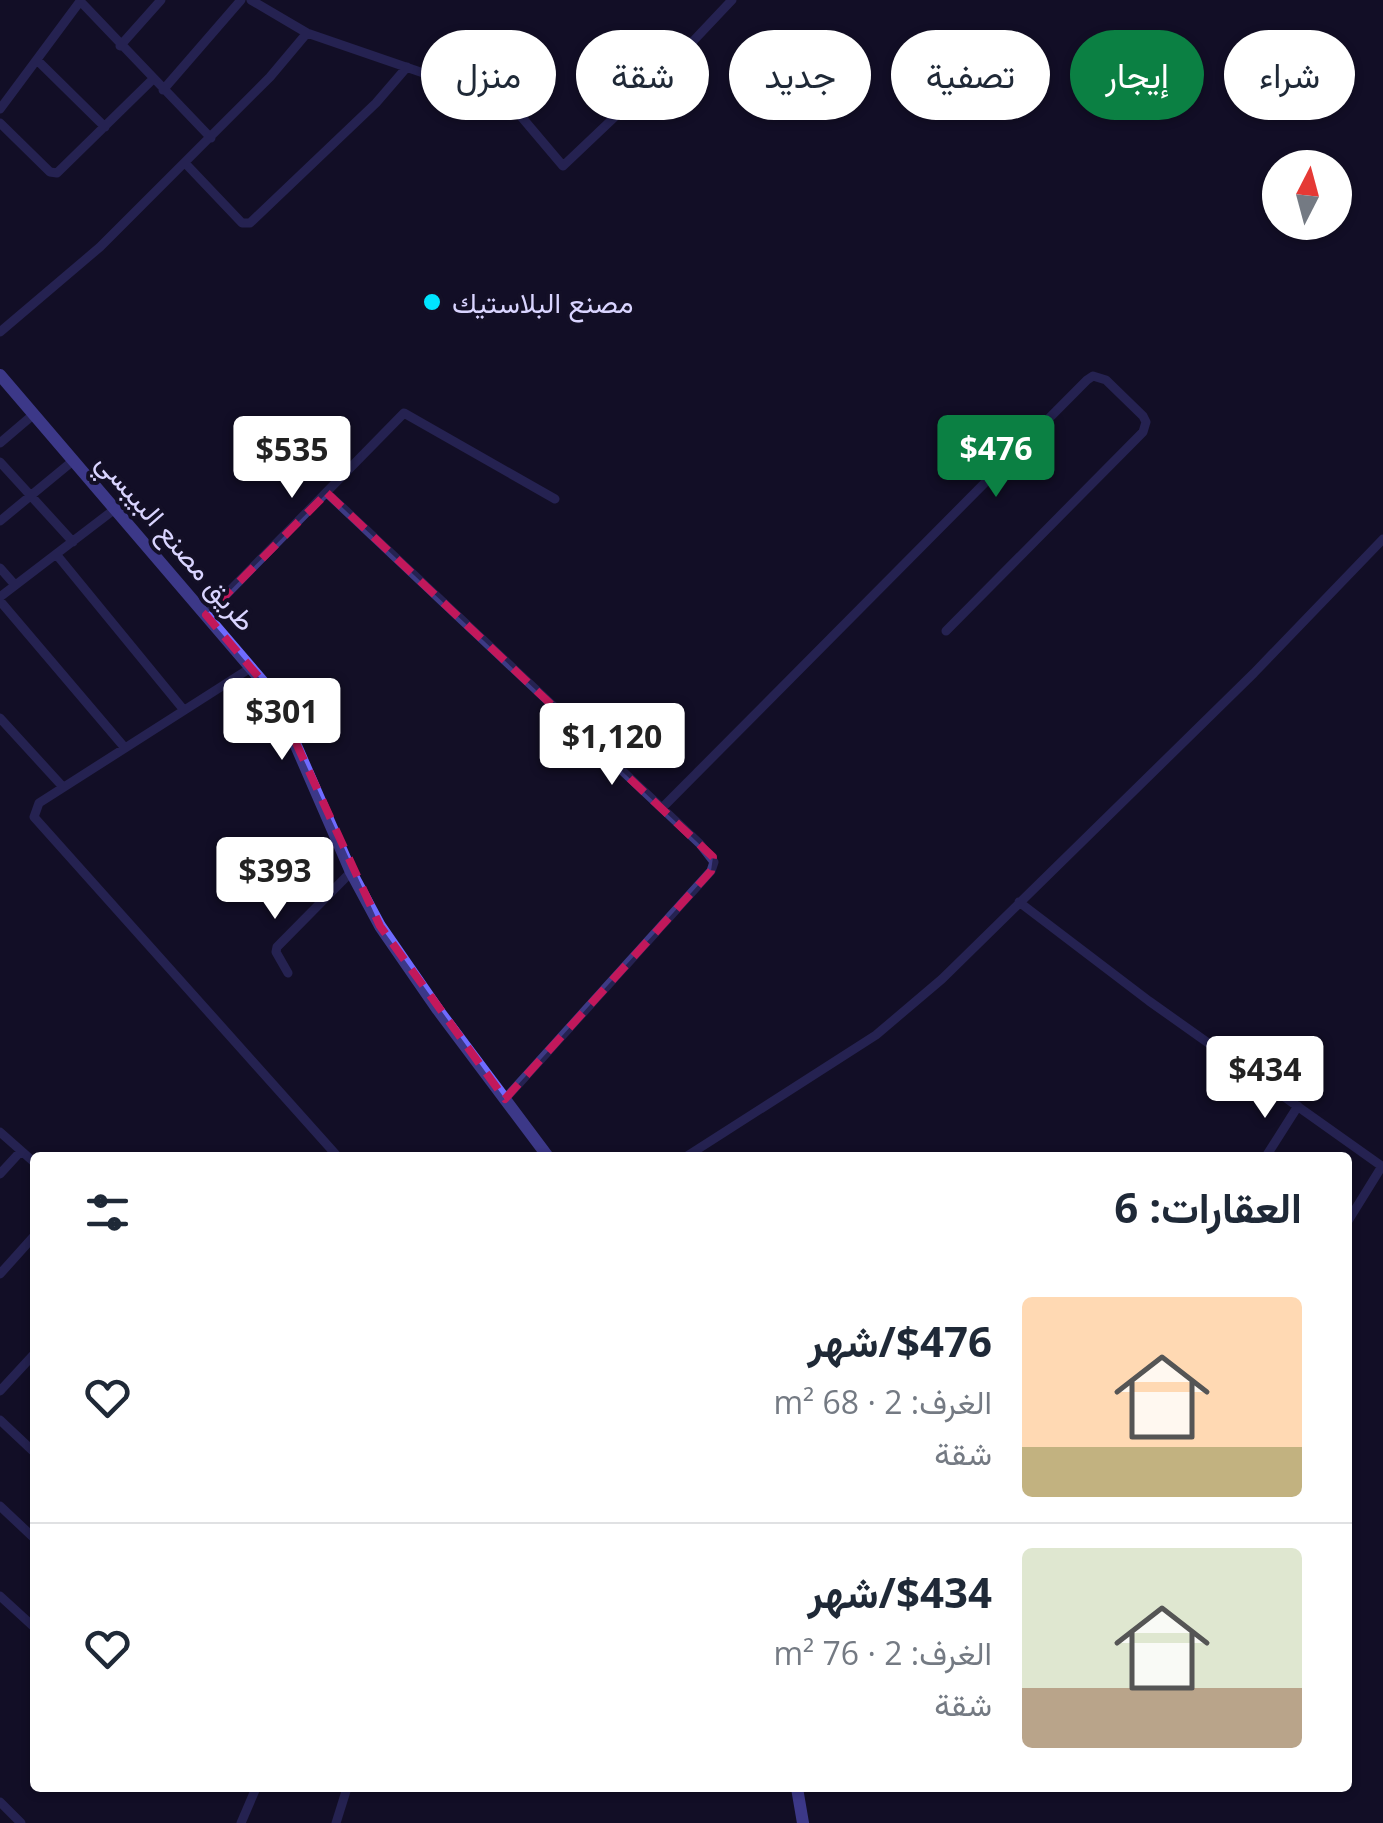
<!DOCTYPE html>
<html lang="ar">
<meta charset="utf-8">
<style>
body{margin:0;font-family:"Open Sans",Vazirmatn,sans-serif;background:#f2f2f3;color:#1f2937;direction:rtl;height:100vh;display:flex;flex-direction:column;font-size:38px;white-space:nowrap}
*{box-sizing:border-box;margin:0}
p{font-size:32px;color:#747a83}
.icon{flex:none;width:55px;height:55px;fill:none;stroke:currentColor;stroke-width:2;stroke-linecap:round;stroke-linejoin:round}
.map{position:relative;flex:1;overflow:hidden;direction:ltr}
.side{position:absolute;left:30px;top:1152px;width:1322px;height:640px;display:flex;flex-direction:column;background:#fff;border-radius:10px;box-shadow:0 2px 8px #0004;direction:rtl}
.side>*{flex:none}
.hud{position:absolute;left:30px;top:30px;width:1325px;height:90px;direction:rtl;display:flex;gap:20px}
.needle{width:65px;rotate:6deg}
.buttons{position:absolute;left:1262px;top:150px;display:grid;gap:20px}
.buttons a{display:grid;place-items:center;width:90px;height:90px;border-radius:50%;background:#fff;box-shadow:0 2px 8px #0004;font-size:50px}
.price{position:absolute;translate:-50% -85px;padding:0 22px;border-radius:10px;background:#fff;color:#222;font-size:32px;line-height:65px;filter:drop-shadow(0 2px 5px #0008)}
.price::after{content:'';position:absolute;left:50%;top:60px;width:30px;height:22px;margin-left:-15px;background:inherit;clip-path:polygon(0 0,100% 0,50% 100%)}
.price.selected{background:#0b8043;color:#fff}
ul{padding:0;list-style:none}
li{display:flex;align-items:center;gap:30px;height:250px;padding:0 50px}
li+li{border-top:2px solid #e0e1e3}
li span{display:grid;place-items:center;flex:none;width:280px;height:200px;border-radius:10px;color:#555}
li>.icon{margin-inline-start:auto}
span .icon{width:120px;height:120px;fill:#fffc;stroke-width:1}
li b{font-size:42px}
h2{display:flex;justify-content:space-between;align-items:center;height:120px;padding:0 50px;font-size:42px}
.pill{padding:0 35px;border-radius:45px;background:#fff;box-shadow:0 2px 8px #0004;font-size:35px;line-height:90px}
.pill.selected{background:#0b8043;color:#fff}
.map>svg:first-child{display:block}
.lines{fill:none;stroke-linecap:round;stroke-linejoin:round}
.minor{stroke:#3d3a85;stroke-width:9}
.secondary{stroke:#6f6bff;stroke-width:12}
.marked{fill:none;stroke:#c2185b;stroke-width:8;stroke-dasharray:20 12;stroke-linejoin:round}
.poi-dot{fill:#00e5ff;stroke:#130f26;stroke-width:4}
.labels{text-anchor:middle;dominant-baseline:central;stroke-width:8;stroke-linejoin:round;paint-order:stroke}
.poi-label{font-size:28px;fill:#d9d4ff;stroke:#130f26;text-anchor:start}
.street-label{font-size:28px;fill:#d9d4ff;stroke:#130f26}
</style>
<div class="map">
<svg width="1383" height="1823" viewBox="0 0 1383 1823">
<rect width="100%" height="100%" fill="#130f26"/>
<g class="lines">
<path class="minor" d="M251,0L307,33L493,97L519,114L563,166L680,55L732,0
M80,1L211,138
M120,46L161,0
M37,60L105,127
M163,90L241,0
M0,109L81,0
M0,123L50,172L57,173L152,80
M185,163L242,223H250L376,103L407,67
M0,332L100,247L270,77L307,33
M0,443L34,414
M0,462L73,542
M327,493L700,844L714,862L711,871L505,1099
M0,521L74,460
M56,554L183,709
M0,568L15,585
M0,597L115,509
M0,601L125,748
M206,615L404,413L555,499
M252,667L39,803L34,817L339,1158
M0,718L63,787
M662,808L1087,380L1093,376L1106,380L1143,416L1146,422L1143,432L946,631
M1019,902L1149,1001L1383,1167
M288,973L276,952L277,947L351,872
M0,1132L35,1163
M684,1158L876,1035L942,979L1254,673L1383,539
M1265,1158L1298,1106
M0,1174L21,1151
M1348,1221L1382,1166
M0,1274L35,1235
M0,1391L35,1353
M0,1420L35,1453
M0,1506L35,1539
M0,1596L35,1628
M0,1802L21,1823
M241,1823L256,1788
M336,1823L347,1788"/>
<path class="secondary" d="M0,375L274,695L351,872L380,926L438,1010L549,1158
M797,1788L803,1823"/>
</g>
<path d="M0 0H1383V1823H0ZM327,493L713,857L711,871L505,1099L380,926L274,695L206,615Z" fill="#130f26" fill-opacity=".55" fill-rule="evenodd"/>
<path class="marked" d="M327,493L713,857L711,871L505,1099L380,926L274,695L206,615Z"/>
<circle class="poi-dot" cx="432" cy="302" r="10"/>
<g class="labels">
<g class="poi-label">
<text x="452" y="302">مصنع البلاستيك</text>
</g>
<g class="street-label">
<text transform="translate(177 541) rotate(49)">طريق مصنع البيبسي</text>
</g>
</g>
</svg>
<div class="buttons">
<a><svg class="needle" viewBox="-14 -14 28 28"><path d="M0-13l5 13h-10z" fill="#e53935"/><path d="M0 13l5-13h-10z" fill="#747a83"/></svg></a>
</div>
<b class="price selected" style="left:996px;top:500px">$476</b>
<b class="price" style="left:292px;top:501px">$535</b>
<b class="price" style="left:282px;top:763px">$301</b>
<b class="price" style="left:612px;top:788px">$1,120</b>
<b class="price" style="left:275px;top:922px">$393</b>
<b class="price" style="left:1265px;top:1121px">$434</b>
<div class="hud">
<a class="pill">شراء</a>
<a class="pill selected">إيجار</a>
<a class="pill">تصفية</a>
<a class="pill">جديد</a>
<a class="pill">شقة</a>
<a class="pill">منزل</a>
</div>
<section class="side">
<h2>العقارات: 6<svg class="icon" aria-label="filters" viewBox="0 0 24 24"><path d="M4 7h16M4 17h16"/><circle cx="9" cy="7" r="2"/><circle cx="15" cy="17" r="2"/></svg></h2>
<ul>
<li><span style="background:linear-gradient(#ffd9b3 75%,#c2b280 0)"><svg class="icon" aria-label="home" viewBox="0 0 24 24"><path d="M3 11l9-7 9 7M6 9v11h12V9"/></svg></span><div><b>$476/شهر</b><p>الغرف: 2 · 68 m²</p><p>شقة</p></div><svg class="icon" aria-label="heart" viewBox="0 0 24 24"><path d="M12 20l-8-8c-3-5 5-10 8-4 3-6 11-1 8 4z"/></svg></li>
<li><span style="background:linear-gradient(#dfe7d0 70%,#b9a48a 0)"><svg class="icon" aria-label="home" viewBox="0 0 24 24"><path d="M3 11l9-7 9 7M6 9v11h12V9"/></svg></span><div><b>$434/شهر</b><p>الغرف: 2 · 76 m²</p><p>شقة</p></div><svg class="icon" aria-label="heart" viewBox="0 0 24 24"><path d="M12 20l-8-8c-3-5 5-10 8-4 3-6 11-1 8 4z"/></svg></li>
</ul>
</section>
</div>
